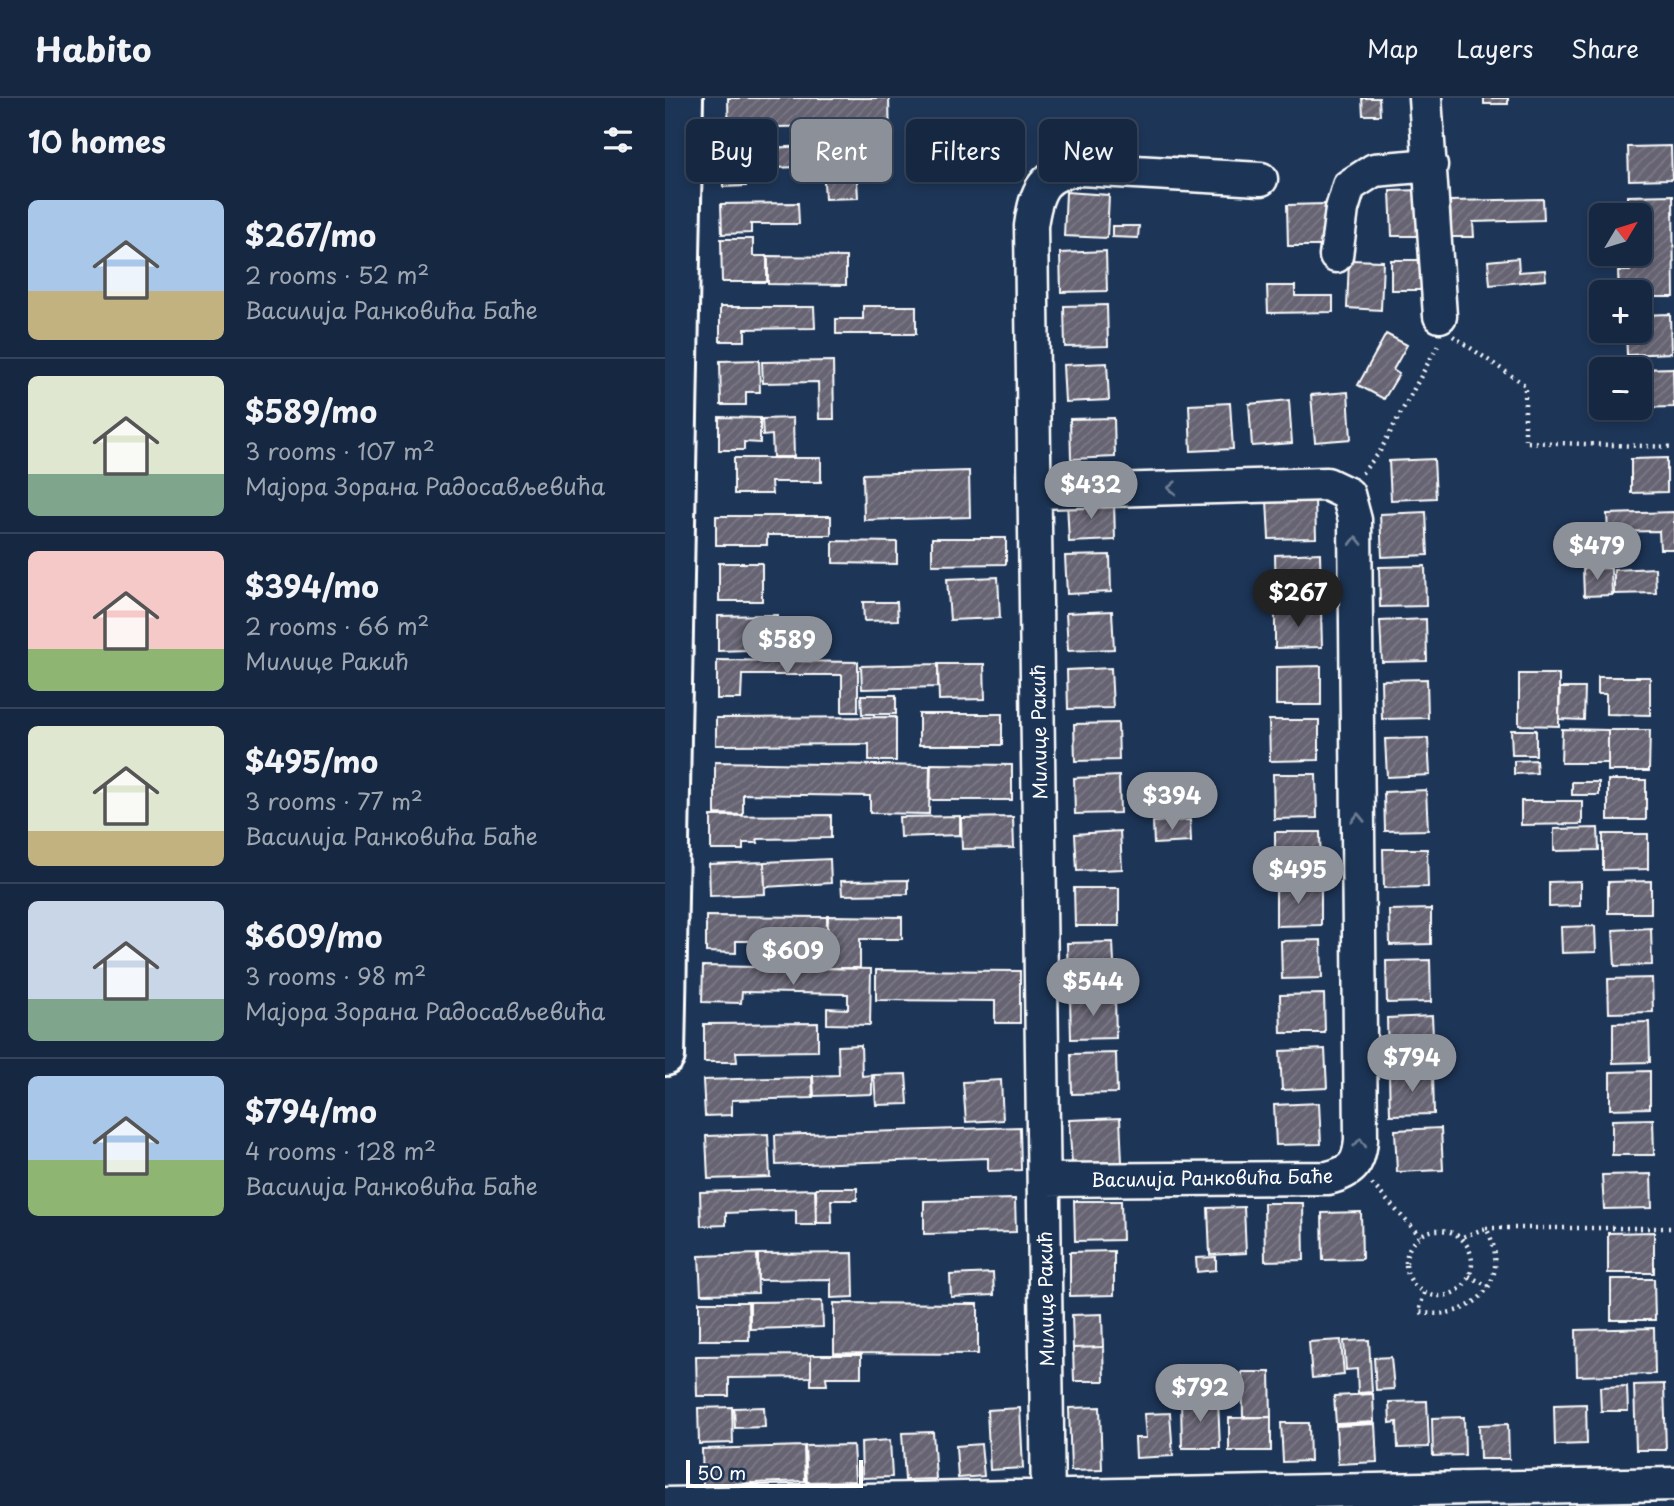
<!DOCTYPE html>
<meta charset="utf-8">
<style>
body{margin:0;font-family:"Playpen Sans",sans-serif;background:#1f3048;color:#f1f3f6;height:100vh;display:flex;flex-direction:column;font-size:26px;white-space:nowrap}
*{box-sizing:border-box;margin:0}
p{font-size:23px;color:#9ea6b1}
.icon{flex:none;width:38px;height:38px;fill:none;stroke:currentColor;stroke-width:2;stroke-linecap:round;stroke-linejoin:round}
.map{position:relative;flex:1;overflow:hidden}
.side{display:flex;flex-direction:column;background:#162841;width:665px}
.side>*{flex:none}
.banner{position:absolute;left:21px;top:21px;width:665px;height:63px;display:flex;gap:14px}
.needle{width:46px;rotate:52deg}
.buttons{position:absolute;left:924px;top:105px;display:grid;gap:14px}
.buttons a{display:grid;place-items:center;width:63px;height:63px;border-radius:10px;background:#162841;box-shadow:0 4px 10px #0003,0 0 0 2px #35445a;font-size:35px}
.scale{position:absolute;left:21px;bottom:18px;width:177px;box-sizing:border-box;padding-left:7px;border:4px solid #fff;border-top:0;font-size:19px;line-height:24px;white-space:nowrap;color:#fff;-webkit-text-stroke:5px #1d3557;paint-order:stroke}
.price{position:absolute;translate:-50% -60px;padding:0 16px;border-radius:24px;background:#8c9099;color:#fff;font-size:23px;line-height:46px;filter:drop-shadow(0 2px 4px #0008)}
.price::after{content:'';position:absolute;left:50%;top:42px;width:21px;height:16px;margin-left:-10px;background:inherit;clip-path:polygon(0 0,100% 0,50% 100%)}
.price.active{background:#222;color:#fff}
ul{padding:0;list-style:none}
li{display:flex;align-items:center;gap:21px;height:175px;padding:0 28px}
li+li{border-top:2px solid #35445a}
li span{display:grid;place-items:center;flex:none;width:196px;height:140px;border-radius:10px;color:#555}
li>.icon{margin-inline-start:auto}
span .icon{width:84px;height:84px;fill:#fffc;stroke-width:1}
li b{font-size:30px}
h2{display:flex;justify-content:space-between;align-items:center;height:84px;padding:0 28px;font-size:30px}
.chip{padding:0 24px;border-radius:10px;background:#162841;box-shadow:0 4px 10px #0003,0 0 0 2px #35445a;font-size:24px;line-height:63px}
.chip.active{background:#8c9099;color:#fff}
header{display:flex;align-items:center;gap:42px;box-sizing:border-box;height:98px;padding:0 35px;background:#162841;border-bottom:2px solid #35445a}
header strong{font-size:33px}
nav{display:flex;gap:38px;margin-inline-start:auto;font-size:24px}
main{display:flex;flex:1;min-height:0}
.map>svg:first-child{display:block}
.building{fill:url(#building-hatch);stroke:#fff;stroke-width:2}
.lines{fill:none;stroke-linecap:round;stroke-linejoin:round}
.minor-casing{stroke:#fff;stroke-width:37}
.major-casing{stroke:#fff;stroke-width:44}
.path{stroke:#fff;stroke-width:4.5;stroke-dasharray:2 5;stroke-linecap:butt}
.minor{stroke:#1d3557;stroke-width:32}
.major{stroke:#1d3557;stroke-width:38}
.oneway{stroke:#6c7c92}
.labels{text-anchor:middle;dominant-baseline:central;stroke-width:5;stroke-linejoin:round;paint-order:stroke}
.street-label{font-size:19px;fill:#fff;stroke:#1d3557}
</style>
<header>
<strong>Habito</strong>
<nav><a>Map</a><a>Layers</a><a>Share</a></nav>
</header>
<main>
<section class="side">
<h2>10 homes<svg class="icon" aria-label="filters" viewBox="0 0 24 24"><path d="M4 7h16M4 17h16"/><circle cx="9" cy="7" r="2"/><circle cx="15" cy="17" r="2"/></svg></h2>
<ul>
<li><span style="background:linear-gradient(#a9c7e8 65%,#c2b280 0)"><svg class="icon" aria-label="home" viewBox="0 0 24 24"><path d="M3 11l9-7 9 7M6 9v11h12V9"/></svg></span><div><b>$267/mo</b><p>2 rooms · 52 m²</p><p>Василија Ранковића Баће</p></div></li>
<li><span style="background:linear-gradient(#dfe7d0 70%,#7fa58c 0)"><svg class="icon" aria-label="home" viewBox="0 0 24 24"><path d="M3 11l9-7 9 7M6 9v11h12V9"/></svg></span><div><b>$589/mo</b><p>3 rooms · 107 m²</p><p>Мајора Зорана Радосављевића</p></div></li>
<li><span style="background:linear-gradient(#f6c9c9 70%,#8fb573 0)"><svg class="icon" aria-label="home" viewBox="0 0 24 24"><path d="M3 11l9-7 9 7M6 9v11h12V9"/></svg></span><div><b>$394/mo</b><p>2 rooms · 66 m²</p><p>Милице Ракић</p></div></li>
<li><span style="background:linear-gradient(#dfe7d0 75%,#c2b280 0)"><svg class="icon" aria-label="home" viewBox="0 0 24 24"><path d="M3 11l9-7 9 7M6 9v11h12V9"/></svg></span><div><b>$495/mo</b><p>3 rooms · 77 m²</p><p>Василија Ранковића Баће</p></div></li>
<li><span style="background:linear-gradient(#c9d6e8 70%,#7fa58c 0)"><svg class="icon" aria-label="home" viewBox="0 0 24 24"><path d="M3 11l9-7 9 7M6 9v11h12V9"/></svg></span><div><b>$609/mo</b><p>3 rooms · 98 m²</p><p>Мајора Зорана Радосављевића</p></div></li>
<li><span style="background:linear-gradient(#a9c7e8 60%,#8fb573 0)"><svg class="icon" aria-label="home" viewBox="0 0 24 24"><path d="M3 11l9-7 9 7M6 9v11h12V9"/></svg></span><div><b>$794/mo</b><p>4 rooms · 128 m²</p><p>Василија Ранковића Баће</p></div></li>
</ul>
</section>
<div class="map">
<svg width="1009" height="1408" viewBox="0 0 1009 1408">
<defs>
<pattern id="building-hatch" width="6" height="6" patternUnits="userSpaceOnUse" patternTransform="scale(1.75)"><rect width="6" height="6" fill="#666372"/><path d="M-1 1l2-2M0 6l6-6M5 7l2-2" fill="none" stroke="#7d7a87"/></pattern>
</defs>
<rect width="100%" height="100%" fill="#1d3557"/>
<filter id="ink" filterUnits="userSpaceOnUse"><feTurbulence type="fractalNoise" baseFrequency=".0143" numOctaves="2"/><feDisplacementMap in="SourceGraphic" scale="14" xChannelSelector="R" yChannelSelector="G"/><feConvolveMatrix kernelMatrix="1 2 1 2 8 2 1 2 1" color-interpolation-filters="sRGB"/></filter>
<g filter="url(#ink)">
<path class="building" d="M63,0H224L225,45L161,46V28L112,29L113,47L64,48Z
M697,0H714L715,17H698Z
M819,0H843V6H819Z
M190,46L193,100L160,101L158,68L81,71V88L58,89L57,52Z
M1006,48L1007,81L964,82L963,49Z
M756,92L757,138H727L725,93Z
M401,94L444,97L442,140L399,138Z
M1008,97L1009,199H975V194H954L953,173H965L964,156H975V117H963L962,98Z
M878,101L879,122L808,124L809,139H786L785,103Z
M133,105L134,126H86V135L57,136L56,106Z
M660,106L661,148H623L622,107Z
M447,128H474L473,140L447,139Z
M56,141H88V158H102V184H57Z
M441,153L442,193L396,194L395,155Z
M103,158L181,159V187L103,186Z
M853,160L854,174L880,172L881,182L825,187L823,163Z
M684,162L718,163L716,212L682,210Z
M726,162H761V192H726Z
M602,188H630V198H668V214L603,215Z
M442,207L443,248L400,249L399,208Z
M198,208H251V236H171V221H198Z
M55,209H149L150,230L80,231V243H55Z
M1005,216L1006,255L962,257L961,233H975V217Z
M721,236L742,247L728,272L734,276L719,301L693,287Z
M94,262L95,294H81V307H56L55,263Z
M168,263L169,321H154L153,284L98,285L97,264Z
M442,265L444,302L400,304L398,267Z
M1008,270L1009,309L966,310H975L973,271Z
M683,294L686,341L650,344L646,297Z
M624,302L627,345L587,348L584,306Z
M565,305L568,351L526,353L524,307Z
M54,319L95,320V345L79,344V352H54Z
M128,320L129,359H108L107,337L98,338L97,321Z
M449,320L450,359L406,361L405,321Z
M69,360H156V384H106L107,396H69Z
M1002,360V394L966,395V361Z
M769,361L771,400L726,402L724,363Z
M304,373L305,419L199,422L198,376Z
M650,401L651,440L604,441L602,402Z
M449,403L450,442L404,444L402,404Z
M761,414L763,457L717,459L715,416Z
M1009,414V451H995L994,433L943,434L942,416Z
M51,418H166V437H102V447H51Z
M267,440H341V466L267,467Z
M168,443L232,444V466L168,465Z
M655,455L656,494L611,495L610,457Z
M445,457L446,494L402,496L400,458Z
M54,465H97V503H54Z
M760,468L761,508L715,509L714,469Z
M946,470L947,497L919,498L918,471Z
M990,470L991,495L949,496V472Z
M333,479L335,520L285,522L282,481Z
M198,504H232L233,522L199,523Z
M656,512L657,549L610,550V513Z
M447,513L449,551L403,553L401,515Z
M112,517L113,551L53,553V518Z
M761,521L762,563L717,564L715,523Z
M52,562L193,564V614H177V577H77L76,601H52Z
M273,566H319L320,601L274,602Z
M273,566V589L197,591L196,568Z
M656,568V607H611V569Z
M446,570L448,610L403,611L402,572Z
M854,576H894V628L854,627Z
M933,579H985V617L941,616V596H933Z
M762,581L763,620L717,621L716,582Z
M895,590H920L919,622L894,621Z
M196,597H231V616H197Z
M254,616H337V647H254Z
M231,619V663H204V646L51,647V620Z
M604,622H654V662L605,663Z
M453,625L454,662L410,663L409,626Z
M897,631L943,632V665H896Z
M846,632H871V657H847Z
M943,632H985L984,673H943Z
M763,640L765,677L722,679L720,641Z
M871,662L872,675L849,676V663Z
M50,664L265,668L264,716L205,715V698L78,696V717L50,716Z
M266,666L347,667V702H265Z
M608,676H651L652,720L609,721Z
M454,678L455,715L410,716L409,680Z
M943,682H981V722H943Z
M907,684H934V697H907Z
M761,692L763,732L720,733L719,694Z
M856,703H917V726L856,727Z
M166,717V740L92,741L93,745H78V752H46V718Z
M295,718V737L235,739L234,719Z
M348,719L349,750L297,751L296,720Z
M525,722L526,744L489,746L488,724Z
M933,730L934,752L889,753V731Z
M455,733L457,771L412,773L410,736Z
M610,734H655L656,775H610Z
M938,736H983V771L938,772Z
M718,751H762L763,789L719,790Z
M165,761L166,785L100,789L99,764Z
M99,764L100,796L45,798L44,766Z
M243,782V796L177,797L176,783Z
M915,783V808L884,809V784Z
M986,783V815H943V784Z
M611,788H656V827L611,828Z
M409,790H454V828H410Z
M766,811V846L725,847L724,812Z
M41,818L162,819V843H71V855L41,854Z
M163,818L237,819V841H195V870H162Z
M930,828L931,854L897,855L896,829Z
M986,830L987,867L950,868L948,832Z
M656,842L657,880L617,881L616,843Z
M448,844L450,885L403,887L402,845Z
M765,862L766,904L722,905L721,863Z
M38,868L206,871L205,927L162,926V910L183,911V896L77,894L76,905L37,904Z
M211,872L355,873V925H330V903L211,902Z
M987,880L988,914L944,915L943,881Z
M659,896L660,935H616L615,897Z
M450,899L451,940L406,941L405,900Z
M767,918L769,958L723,960L722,920Z
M984,924L985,964L948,965V925Z
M153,925V953L71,954L72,964H39V926Z
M196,947L197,978L207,977V996L149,998L148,978L174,977L173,948Z
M660,951L662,990L617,992L615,953Z
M451,955L452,995L407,996L406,956Z
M985,973V1010L945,1011V974Z
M768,975L769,1016L725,1017L724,976Z
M241,976L243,1006L211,1007L209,977Z
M147,979L148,1000L67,1002V1017L40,1018L38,982Z
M336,982L338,1022L301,1024L298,984Z
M654,1005L656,1046L611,1047L609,1007Z
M455,1020L457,1064L407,1066L404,1022Z
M988,1021L989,1057H947V1022Z
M355,1029L356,1072L323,1073V1060L111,1067L110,1037Z
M776,1030L778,1072L732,1074L730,1032Z
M103,1036L105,1079L43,1081L41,1038Z
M986,1076L987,1110L939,1111L937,1077Z
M151,1090H192V1102H166L167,1125H152Z
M150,1091L151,1127H131V1112L61,1115V1127L36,1128L35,1094Z
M350,1101L351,1134L259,1136V1103Z
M409,1103H456L457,1142L410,1143Z
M599,1105H638L639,1162L600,1163Z
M579,1109L581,1155L545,1157L543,1110Z
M696,1114L697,1161L658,1162L657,1115Z
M989,1134V1175H943V1135Z
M449,1153V1197L405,1198V1154Z
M188,1155L189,1199L166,1200V1181L93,1182V1156Z
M92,1156L93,1195L36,1196L34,1158Z
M551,1159V1172L532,1174L531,1160Z
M328,1175L329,1197L286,1199L285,1177Z
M946,1181H989L990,1222H946Z
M157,1203L158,1229L85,1231V1204Z
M34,1204H83L84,1242H34Z
M169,1205L313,1206V1256L169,1255Z
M437,1216L438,1249L408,1250L407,1217Z
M989,1230L990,1276L912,1278L911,1232Z
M676,1242L679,1277L647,1280L644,1244Z
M704,1242L707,1294L693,1295L692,1271L681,1272L679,1243Z
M438,1249L439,1283H409L408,1250Z
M146,1257V1279L64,1280V1298H32L31,1258Z
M146,1257H196V1279H161L162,1287H146Z
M726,1259L729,1291L711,1292L709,1260Z
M577,1274H605L606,1319H578Z
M999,1286L1001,1352H971L969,1287Z
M962,1288L963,1313H936L935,1289Z
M708,1296L709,1324L671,1326L669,1298Z
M553,1302L555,1350H517L516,1303Z
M762,1303L764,1349L733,1350L732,1324L725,1325L724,1304Z
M921,1306L922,1346L890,1347L889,1307Z
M67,1309L68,1345L34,1346L33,1310Z
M99,1309L100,1329L70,1330L69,1310Z
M435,1309L437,1372L406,1373L404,1310Z
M355,1310L358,1370L325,1372L322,1312Z
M505,1315L508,1358L471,1360L470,1340H481L479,1316Z
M606,1319V1353H564V1320Z
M799,1319L800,1357L768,1358L767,1320Z
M616,1325H644L645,1363L618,1364Z
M710,1326L712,1364L673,1366L671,1328Z
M843,1326L844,1361H815L814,1327Z
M268,1334L271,1381L240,1382L237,1335Z
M225,1342L227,1379L197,1380L196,1344Z
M316,1346L319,1378L293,1380L291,1348Z
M188,1347L190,1383L142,1384L140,1348Z
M139,1348L140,1383L38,1387L37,1351Z"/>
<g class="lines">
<defs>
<path id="minor" d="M760,0L775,218
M671,158L677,111L684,88L709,72L766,67
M371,394L662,386L683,396L690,422L696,1042C694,1066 687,1074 663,1080L379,1082
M0,1406L1009,1386
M383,1408L366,128C371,93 378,74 416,71L596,81"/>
<path id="major" d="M0,958L18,0"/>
</defs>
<use href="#minor" class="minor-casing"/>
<use href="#major" class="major-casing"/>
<path class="path" d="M788,238L860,287V344L1009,349
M697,375L714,355L774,245
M707,1086L755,1138
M821,1130H1009
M741 1165a33 33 0 1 1 66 0a33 33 0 1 1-66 0Z
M804,1178L823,1188
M759,1195L754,1214C807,1225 850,1182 821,1130L795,1140"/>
<use href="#minor" class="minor"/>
<use href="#major" class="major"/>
</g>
<defs><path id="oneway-chevron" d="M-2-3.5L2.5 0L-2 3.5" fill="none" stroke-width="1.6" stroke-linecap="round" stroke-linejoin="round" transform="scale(1.75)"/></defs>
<g class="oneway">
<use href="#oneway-chevron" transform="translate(507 390) rotate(178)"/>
<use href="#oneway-chevron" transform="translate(691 443) rotate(-91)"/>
<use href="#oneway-chevron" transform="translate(693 720) rotate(-91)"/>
<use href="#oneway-chevron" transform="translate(695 1045) rotate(-86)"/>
</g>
</g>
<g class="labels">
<g class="street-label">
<text transform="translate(373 634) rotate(-91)">Милице Ракић</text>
<text transform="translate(547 1079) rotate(-1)">Василија Ранковића Баће</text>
<text transform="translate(380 1201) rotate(-91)">Милице Ракић</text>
</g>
</g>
</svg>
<div class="buttons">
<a><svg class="needle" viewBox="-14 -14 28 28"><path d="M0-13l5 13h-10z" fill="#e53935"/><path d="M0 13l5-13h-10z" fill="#9ea6b1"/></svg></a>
<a>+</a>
<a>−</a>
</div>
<div class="scale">50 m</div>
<b class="price" style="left:426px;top:423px">$432</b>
<b class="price" style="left:932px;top:484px">$479</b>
<b class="price active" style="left:633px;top:531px">$267</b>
<b class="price" style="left:122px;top:578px">$589</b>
<b class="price" style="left:507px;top:734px">$394</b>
<b class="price" style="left:633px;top:808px">$495</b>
<b class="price" style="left:128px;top:889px">$609</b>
<b class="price" style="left:428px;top:920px">$544</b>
<b class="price" style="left:747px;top:996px">$794</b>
<b class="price" style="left:535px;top:1326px">$792</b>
<div class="banner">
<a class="chip">Buy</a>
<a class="chip active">Rent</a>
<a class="chip">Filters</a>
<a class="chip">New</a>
</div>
</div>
</main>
